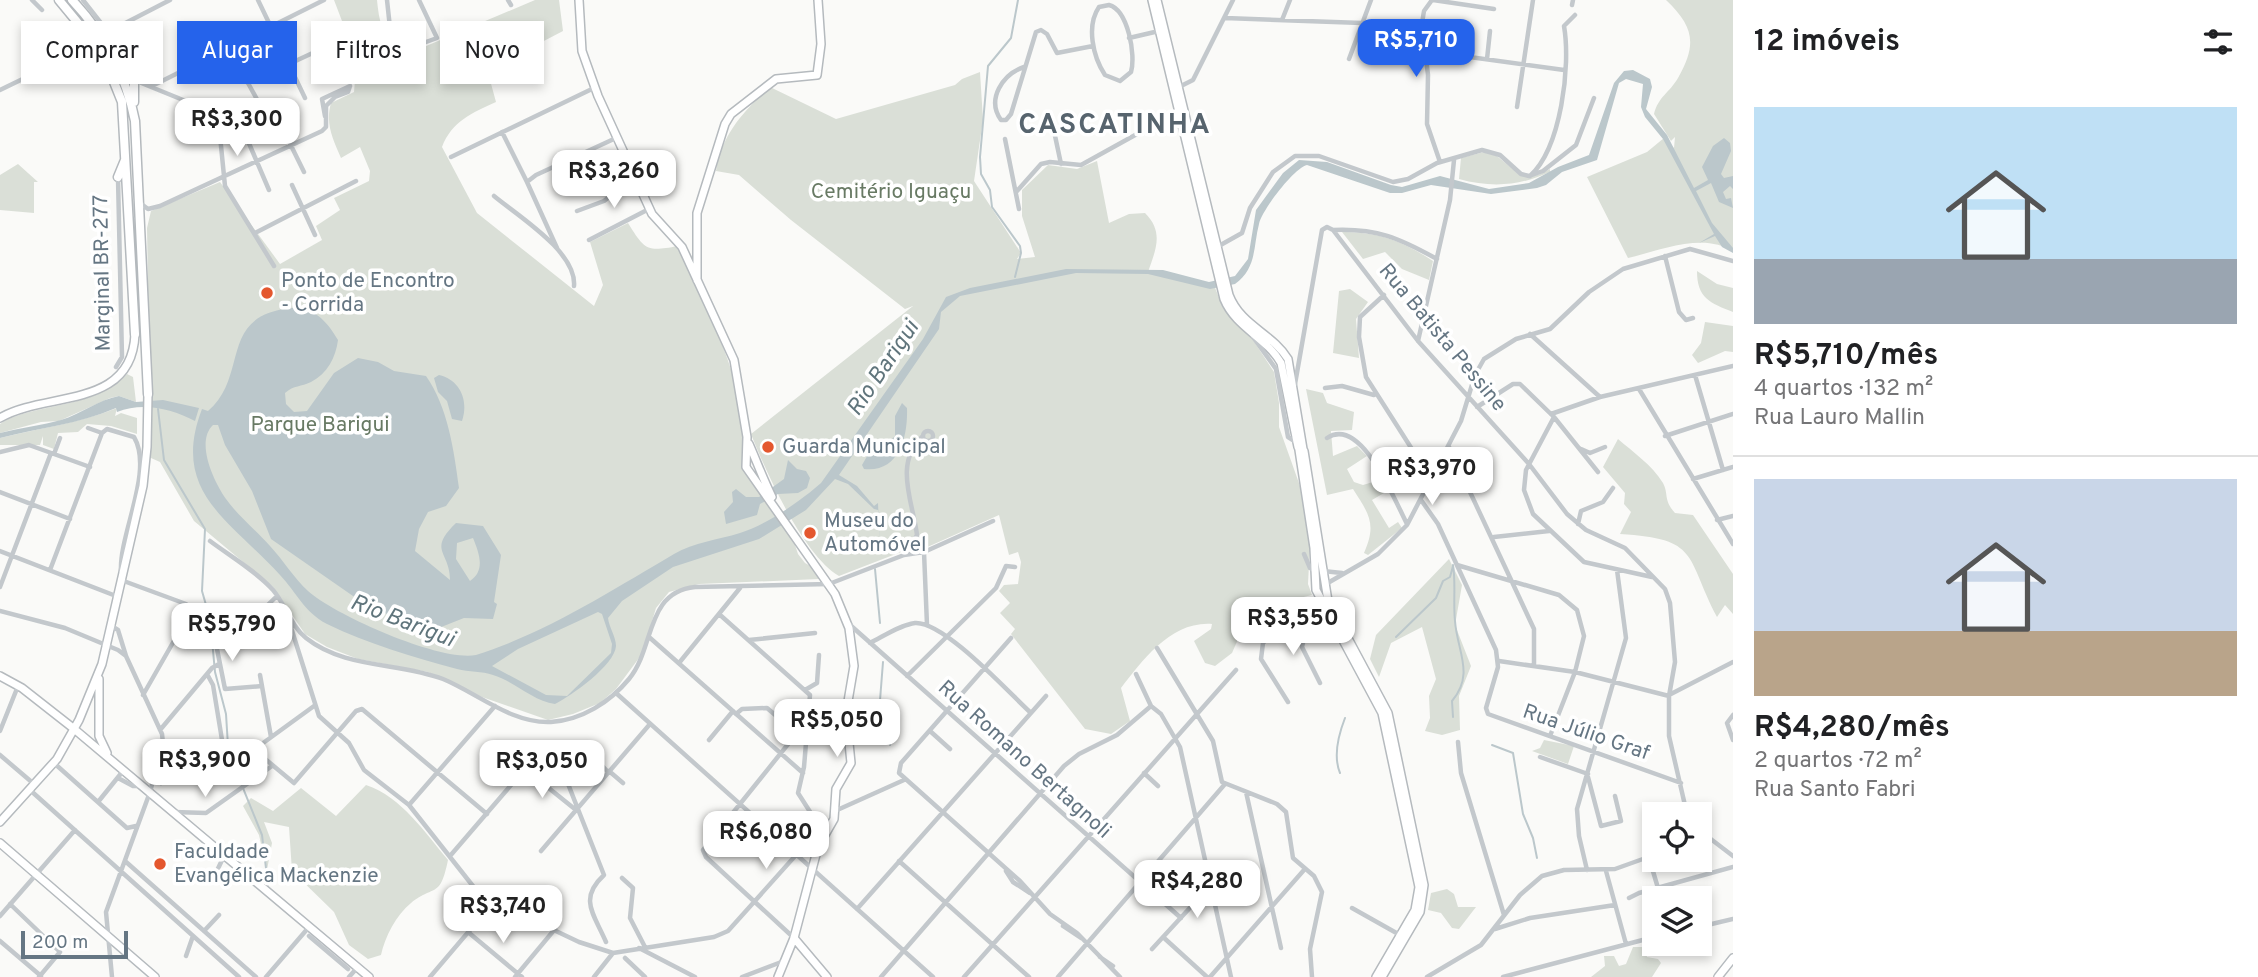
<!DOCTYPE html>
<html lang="pt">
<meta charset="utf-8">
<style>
body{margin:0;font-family:Overpass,sans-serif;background:#f2f2f2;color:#202124;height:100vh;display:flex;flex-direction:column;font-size:26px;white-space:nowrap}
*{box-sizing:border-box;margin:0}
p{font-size:23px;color:#757577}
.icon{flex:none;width:38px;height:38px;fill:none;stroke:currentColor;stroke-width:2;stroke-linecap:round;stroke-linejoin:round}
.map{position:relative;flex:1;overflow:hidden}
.side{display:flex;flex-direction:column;background:#fff;width:525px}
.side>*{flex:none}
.banner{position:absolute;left:21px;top:21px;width:665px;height:63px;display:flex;gap:14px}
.fabs{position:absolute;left:1642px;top:802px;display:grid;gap:14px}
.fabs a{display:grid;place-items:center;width:70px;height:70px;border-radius:0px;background:#fff;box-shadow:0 4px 10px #0003;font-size:35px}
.scale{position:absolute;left:21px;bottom:18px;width:107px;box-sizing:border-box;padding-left:7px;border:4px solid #657683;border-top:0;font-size:19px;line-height:24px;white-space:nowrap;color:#657683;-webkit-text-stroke:5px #fff;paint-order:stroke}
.price{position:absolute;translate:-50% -60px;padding:0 16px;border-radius:14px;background:#fff;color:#222;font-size:23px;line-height:46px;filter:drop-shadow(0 2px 4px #0008)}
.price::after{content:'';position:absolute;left:50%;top:42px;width:21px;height:16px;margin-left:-10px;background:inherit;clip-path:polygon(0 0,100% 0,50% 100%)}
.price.active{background:#2563eb;color:#fff}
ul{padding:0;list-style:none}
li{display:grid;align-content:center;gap:14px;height:371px;padding:0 21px}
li+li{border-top:2px solid #e0e0e0}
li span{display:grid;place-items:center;height:217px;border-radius:0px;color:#555}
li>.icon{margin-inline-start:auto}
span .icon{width:126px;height:126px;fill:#fffc;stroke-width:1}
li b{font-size:30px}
h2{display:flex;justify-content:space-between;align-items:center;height:84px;padding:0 21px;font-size:30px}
.pill{padding:0 24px;border-radius:0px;background:#fff;box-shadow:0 4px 10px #0003;font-size:24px;line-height:63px}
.pill.active{background:#2563eb;color:#fff}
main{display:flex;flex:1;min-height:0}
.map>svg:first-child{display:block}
.green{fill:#dadfd7}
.water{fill:#bbc7cb;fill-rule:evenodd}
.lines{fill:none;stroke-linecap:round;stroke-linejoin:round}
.stream{stroke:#bbc7cb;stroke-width:2}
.major-casing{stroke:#b5babe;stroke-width:10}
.highway-casing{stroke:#b4b9bd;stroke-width:11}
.minor{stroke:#c3c8cc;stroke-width:4.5}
.major{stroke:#fff;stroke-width:7}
.highway{stroke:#fff;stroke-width:8}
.poi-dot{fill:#e4572e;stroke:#fff;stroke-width:2.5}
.labels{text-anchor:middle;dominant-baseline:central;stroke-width:7;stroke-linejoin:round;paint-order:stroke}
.park-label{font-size:21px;fill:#687a64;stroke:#fff}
.street-label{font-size:21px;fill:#657683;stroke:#fff}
.poi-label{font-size:21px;fill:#657683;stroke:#fff;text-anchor:start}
.water-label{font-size:23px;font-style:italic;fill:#60757c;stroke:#fff}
.district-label{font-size:28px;font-weight:bold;letter-spacing:2px;fill:#57646e;stroke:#fff}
</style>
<main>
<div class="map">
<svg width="1733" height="977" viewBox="0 0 1733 977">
<rect width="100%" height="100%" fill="#fafaf8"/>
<path class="green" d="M334,0H377C380,30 384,40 412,52L535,0H559L563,31L492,68L490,80L496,102C472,113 452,121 442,147L477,213L594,306L603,285L590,242L628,223C645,250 646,252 678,246C708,316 753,388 742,467L790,530L798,554L805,563L818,570L819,579L699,584L669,592L656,608L642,654L616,689L600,703L573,714L548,720L482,697L428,672L358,659L327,647L305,634L273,587L194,521L160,462L151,458L147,228L151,211L220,182L280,264L322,240L316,226L340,210L334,198L369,181L370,171L360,147L341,158C333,139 325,124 331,103L354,92L355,80L369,70L352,35L342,33V21Z
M1666,0H1733V252C1705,231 1658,251 1628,258L1587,177L1647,152L1664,138L1674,148L1675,137L1671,141L1654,114C1658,97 1670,92 1678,78C1698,43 1693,26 1666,0Z
M980,72L983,120L974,181L1021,253L1017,259L1035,257L1022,216V190L1048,165L1077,169L1097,161L1109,223L1129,214L1145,213C1164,232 1156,249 1148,272L1214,285L1223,308L1253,340L1274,372L1279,403V427L1300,486L1310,545L1308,584L1312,595L1287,601L1262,629L1239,637L1232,653L1215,666L1205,663L1194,641L1211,629L1212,624C1171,621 1143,660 1121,688L1130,721L1111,734L1085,729L1011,634L1015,629L1000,613L1010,603L999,591L1004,585L1018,584L1021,562L1018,552L1009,555L999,515L923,549L901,552L839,576C803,555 766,472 751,434L913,306L905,309L791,220L739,175L716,171C722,134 743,112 770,87L836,119L955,85L962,79Z
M1484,152L1497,156L1521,176L1538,175L1550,169V172C1519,186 1492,188 1459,179L1461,158Z
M18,164L38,182H34V213L0,210V175Z
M1342,232C1377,231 1405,242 1433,261L1429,280L1402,269L1385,252L1363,259Z
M1697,271L1717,284L1733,288V312C1710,303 1697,298 1697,271Z
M1350,289L1368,302L1356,319L1359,358L1333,353L1339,291Z
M1705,322L1733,326V352L1725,351L1698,363L1692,355L1701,343Z
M127,374L133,377L136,402L119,396L110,398L59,421L41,422L0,433V424L6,420C47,402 94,408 127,374Z
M1306,389L1323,393L1327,403L1354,412L1352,430L1331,431L1333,456L1357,446L1367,456L1347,469L1354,482L1363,485L1376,481L1384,493L1372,500L1389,528L1398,522L1402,528L1368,555L1364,553C1377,524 1369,514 1353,489L1327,495Z
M117,408L115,416L121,413L137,418V434L111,426L87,424L78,432L58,433L54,449L43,445V436L40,445H0V438C40,428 79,423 117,408Z
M1618,439C1633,452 1652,465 1663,483C1669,495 1663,499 1675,513L1693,515L1733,574V614L1725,605L1717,617C1685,555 1700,539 1620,534L1631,512L1624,504L1625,493L1603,467Z
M1449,559L1462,585L1455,625L1471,666L1459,696L1460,730L1442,735L1425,731L1430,718L1429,696L1436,679L1422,627L1391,643L1379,677L1370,659L1376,635Z
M1544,740L1574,746L1568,764L1532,751L1540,748Z
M366,785C402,797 425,833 448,860C440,899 435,884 411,903C396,915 385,937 381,955L368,959L349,945L334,912L292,871L289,827L264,822L272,843L267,870L259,835L243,806L251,798L273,811L301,788L336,816Z
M1447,889L1454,894L1458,907H1476L1459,929L1452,928L1441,913L1428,910L1431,893Z
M1633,947H1645L1647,957L1658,959L1661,963L1652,977H1591L1605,966L1604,956H1614L1619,966L1626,964Z"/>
<path class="water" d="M1633,70L1650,79L1652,87L1646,109L1667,135L1694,188L1708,180L1702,167L1713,146L1724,138L1730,143L1731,151L1721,174L1724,178L1733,176V189L1730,186L1723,192L1726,199L1731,198L1733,208L1719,202L1711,183L1696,191L1712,223L1733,248V253L1722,247L1715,236L1699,243L1714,234L1663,139L1645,117L1641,107L1643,84L1626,79L1619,83L1597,160L1562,172L1546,185L1537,188L1491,194L1431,185L1402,193H1390L1307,165C1294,168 1262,210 1259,224C1253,247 1257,268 1235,284L1210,289L1148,274L1076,273L960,296L941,312L939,329L839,475L857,486L874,506L878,503L880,552L878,510L874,509L848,484L835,479L806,510L759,539L673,567L622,601L608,618C609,627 616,637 616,646C615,665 571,696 555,704C533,701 514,681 493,675C482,671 469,672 457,669C413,657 368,644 327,624C304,612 297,593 280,575C230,520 170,492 202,409L208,411C250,375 217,315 292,308C314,306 328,323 338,340C336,357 327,374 311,382C301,387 294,385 285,393L286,404L294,412L307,411L334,373L358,358L378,362L394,371L426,376C448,407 454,451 459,488L446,506L428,512L419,529L415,551L450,580C450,551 427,551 456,523L483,526L501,555L494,602L497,604L493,619L464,618L431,631L382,612L353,596L271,539L252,491L225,445L218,425H213C195,442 214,482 226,499C238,516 256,530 270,546C283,560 294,578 308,591C336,616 441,662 476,655C546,633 614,589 674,554C694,542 718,540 740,533C765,526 802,500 821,483L923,339L946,297L970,288L1066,269L1163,270L1209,282L1235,276L1248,259L1256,210L1283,173L1299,160L1327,162L1391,185L1402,187L1440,176L1489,189L1529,183L1558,167L1589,155L1614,83L1624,71ZM473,538C479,553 486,570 470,581L456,559L457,543ZM598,612L602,614L612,644L611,653L567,696L546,695L492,666L518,649Z
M439,375C460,380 469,400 462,421L452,419L447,401L438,392L434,378Z
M119,396L136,402L163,400L199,408L195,421C170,408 142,402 117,412L116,408C79,424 39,428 0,438V433C20,428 43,425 61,420C81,414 98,400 119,396Z
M902,403L907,408C908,437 899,473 864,469L862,465L873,446L890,441L895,436V416Z
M788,460L797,469L806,471L810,478L807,488L798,493L778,494L760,504L757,515L726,524L724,512L733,502L732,492L736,489L746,497H759L784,479Z"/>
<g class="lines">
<path class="stream" d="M1015,277L1021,253L1020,246L992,207L990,190L981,174L980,157L988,66L1011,38L1018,0
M158,409L164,460L205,529L202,591L210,619L215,672L226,714L228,746
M875,569L880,623
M1396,637L1436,598L1443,581L1450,577L1453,566
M883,662L879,713L890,745
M1453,717L1452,701C1475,674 1457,651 1455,621C1453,602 1456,583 1453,565
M1492,745L1513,753L1523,814L1533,838L1537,858
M230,756L262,835L268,885
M1340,773C1333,756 1338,736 1345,718"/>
<defs>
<path id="major" d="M579,0L582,51L598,96L652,214L682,247L734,360L747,437L746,467L835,594L849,628L854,666L846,713L851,763L836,789L834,819L818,847L794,938L778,977
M1152,0L1224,299C1236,328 1266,337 1281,363L1298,447
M1157,0L1229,295C1241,326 1272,333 1288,359L1303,449
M697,280V213L725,124L731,114L776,79L817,75L821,44L818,0
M0,418C46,391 132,410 135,334
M749,444C757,462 763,479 772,497
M1299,450L1314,548L1316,590L1382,713L1419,887L1415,910L1376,977
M1304,451L1328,601L1388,713L1424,885L1420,912L1382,977
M0,676L22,688L73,728L369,977
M99,679V736L107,753
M0,822L57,759L79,720L102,664L143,486L147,447L148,394
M0,843L155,977
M794,938L827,977
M1718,977L1733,958"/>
<path id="highway" d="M59,0L102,52L122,102L135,334
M72,0C104,34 126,75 135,121L148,394
M134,80V102
M118,177L125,160"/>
</defs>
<use href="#major" class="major-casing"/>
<use href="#highway" class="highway-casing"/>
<path class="minor" d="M32,0L42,10
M83,0L108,32L134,80L215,113L219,126L225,186L274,266
M258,0L305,98
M387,0L391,37L415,46L437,38L419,0
M508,0L511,5
M1432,0L1424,11L1422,23L1428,75L1427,124L1440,162
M1433,0L1494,9
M1109,5C1128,10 1136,55 1131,72L1120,81L1105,75C1093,57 1086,26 1099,7Z
M1572,5L1573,0
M1225,18L1362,23
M1282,20L1290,0
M108,32L170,0
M1129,38L1159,31
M1426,51L1564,70
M1349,59L1371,0
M1487,59L1490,31
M289,64L345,38L356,45L366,69
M1024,67C1003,74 986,99 1001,120H1006L1011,114L1036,32L1041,30L1047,34L1057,53L1093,46
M236,72L248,83L259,103L276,115L304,172
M152,86L324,0
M1177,88L1193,80L1233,0
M0,90L95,44
M1517,107L1533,0
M325,116L322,99L350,86
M1054,131L1061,164
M502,132L527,182
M245,134L269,190
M1005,139L1019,209
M451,157L594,88
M1530,176C1561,148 1571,66 1564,26L1575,15
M292,185L315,235
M1017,191L1041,164L1050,162L1081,165L1146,129L1180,121
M494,196C518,216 577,252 574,286
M140,203L148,209L160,206L322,131L326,127V106L335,97L348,92L350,86
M577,211L604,201L634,177
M255,233L356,181
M589,240L649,209
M1217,247L1242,233L1250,208L1273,172L1295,156H1319L1393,182L1408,179L1437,163L1482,150L1500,155L1521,174L1529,176L1543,171L1576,145L1594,98
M557,248L527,182L536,175L616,138
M1665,256L1679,312L1686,320L1693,318
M1437,259C1399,238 1377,228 1333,230L1418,341L1529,464L1567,514L1586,530L1625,548L1665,589L1670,603L1675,662L1669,696V736L1687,814
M1384,295L1360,317L1359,337L1366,377L1431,479
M1530,334L1600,397
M1253,337L1276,369L1288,437L1296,442
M1418,341L1450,200L1454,160
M116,367L122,357L118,178
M1695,375L1723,470
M1295,384L1322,230L1327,227L1333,230
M1325,388L1342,386L1374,395
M1639,389L1733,544
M1477,407L1513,384H1520L1554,417L1598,472
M1551,414L1600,397L1733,366
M1554,417L1526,470L1524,490L1533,514L1584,562L1652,577
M88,428L102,433
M923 436a5 5 0 1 1 10 0a5 5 0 1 1-10 0Z
M1665,436L1733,414
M1327,438C1361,415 1394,499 1407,524
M1449,447L1534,629V666
M1581,449L1590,453L1605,447
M0,452L29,445L90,467
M54,454L60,438
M1693,479L1733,467
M0,492L70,519
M1421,500L1438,524L1496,650L1498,667L1486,708L1488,714L1681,783
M1717,520L1733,516
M1578,524L1581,511L1603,502L1613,488
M1494,537L1549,531
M210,541C230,556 256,571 273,590C285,604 291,626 306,638C345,669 399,662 443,679C477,693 512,724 551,722C582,720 610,702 629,679C655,648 645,592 695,587L829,584L904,555L924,552L993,521
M0,551L116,596
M924,552L927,625
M905,554L917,535C913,502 893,463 923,436
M1304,554L1310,568L1314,570
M1457,565L1559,595L1577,610L1584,636L1575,672L1550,736
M50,570L102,433L107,429L134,437C154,471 119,534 121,571
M1323,571L1342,573
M121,580L186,604L191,611L143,695
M1326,584L1378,554L1407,525L1461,421L1475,375L1484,359L1516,339L1550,329L1589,292L1623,269L1690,249L1733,261
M0,587L51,453
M0,611L65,628L118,650L126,656L162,734L163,743L150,792L106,912L112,977
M719,614L810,695L804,767L798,793L814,818L818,846
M287,615L319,716L349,743L364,770L409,805L480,895L579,942L613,953L714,937L728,931L796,855
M849,624L1181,918
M110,625L118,630L126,656
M246,626L277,596
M1306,629L1302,647L1320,683
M649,637L803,773
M1011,638L901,763L899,773L1020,881L1050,914L1077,933L1120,977
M749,640L815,633
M870,643C884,636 900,625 915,623C944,621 1009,693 1031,713
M216,644L225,689L262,686
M1157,648L1213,741L1222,782L1277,804L1286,812L1293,858L1314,876L1322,892L1310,949L1312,977
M1499,661L1575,672L1669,696
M679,663L740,588
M207,674L213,685L224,752
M1136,674L1151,706L1161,714L1180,747L1231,977
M260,675L271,737
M907,676L996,588L1006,566L1015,567
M805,690L817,683L819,655
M616,693L933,977
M1669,695L1733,662
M1288,702L1261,659L1263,643C1282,622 1316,629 1340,636
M736,714L742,709L767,708L806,741
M1733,715L1727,723L1733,740
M160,730L212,668L219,664
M0,731L18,686
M930,731L950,749
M709,740L733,711
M1458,742L1461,773L1504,915
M163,747L166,754L179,764
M252,748L294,783L356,711L362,709L487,814
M0,755L34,784
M1540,757L1588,774
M54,763L127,828L136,826
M157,768L165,761L173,759
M525,769L576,810
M609,771L623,783
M1144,773L1158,786
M1588,777L1601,826L1621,821L1615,796
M118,778L133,786H141
M161,783L185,762L259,746L314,706
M30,790L239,977
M1246,792L1281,948
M98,802L123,771
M409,805L495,706
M835,811L904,780
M174,812L206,813L272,766
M1699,830L1733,856
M541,851L650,724
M450,856L542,749
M1649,858L1661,898
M125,861L256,977
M899,861L1029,977
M1587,870L1579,836L1577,809L1626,638L1617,570
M1006,871L1013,882L1030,893
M1606,871L1626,944
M622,878L633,888L630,918L645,947
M212,881L224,856
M1629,898L1639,893L1733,867
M10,904L60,952L39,977
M1352,908L1400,935
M857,909L1046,696
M0,916L75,830
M1063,926L1081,938
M1699,927L1733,919
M1495,929L1530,918L1615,905
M204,931L219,915
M468,932L522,977
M309,936L348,969
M1163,937L1207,977
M794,938L706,857L703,850L797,733
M0,941L41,976
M606,942C594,914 578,899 604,875L557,756L584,747L608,772
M639,948L695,977
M1152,949L1210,886
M186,956L193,936
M1100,957L1113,966
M625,958L645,977
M266,977L309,927
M349,977L357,968
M430,977L493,903
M515,977L555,929
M594,977L613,953
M742,977L784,961
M881,977L1064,766L1079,754L1117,735L1151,706
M964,977L1236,670
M1058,977L1225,784
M1210,977L1304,870
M1427,977L1481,945L1520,895L1542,876L1564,870L1615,869L1654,855
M1503,977L1654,937"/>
<use href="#major" class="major"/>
<use href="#highway" class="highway"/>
</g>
<g class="poi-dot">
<circle cx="267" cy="293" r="7"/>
<circle cx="768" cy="447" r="7"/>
<circle cx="810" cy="533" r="7"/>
<circle cx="160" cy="864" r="7"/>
</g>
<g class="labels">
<g class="park-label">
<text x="891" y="192">Cemitério Iguaçu</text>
<text x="320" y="425">Parque Barigui</text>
</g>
<g class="street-label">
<text transform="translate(103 273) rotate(-91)">Marginal BR-277</text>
<text transform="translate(1442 338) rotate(50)">Rua Batista Pessine</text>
<text transform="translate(1586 733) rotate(19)">Rua Júlio Graf</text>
<text transform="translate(1024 760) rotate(42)">Rua Romano Bertagnoli</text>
</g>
<g class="poi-label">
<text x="281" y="281">Ponto de Encontro<tspan x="281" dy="24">- Corrida</tspan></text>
<text x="782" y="447">Guarda Municipal</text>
<text x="824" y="521">Museu do<tspan x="824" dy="24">Automóvel</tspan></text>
<text x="174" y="852">Faculdade<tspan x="174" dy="24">Evangélica Mackenzie</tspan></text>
</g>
<g class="water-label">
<text transform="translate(884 369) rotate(-56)">Rio Barigui</text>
<text transform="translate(402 622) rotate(21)">Rio Barigui</text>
</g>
<g class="district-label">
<text x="1115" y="126">CASCATINHA</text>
</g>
</g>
</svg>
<div class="fabs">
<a><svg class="icon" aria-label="locate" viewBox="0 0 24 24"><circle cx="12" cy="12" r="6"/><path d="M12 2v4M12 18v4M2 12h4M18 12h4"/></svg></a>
<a><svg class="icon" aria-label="layers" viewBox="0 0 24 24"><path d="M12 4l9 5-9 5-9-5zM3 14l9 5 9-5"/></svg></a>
</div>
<div class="scale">200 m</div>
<b class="price active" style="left:1416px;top:79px">R$5,710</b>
<b class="price" style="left:237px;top:158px">R$3,300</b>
<b class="price" style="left:614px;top:210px">R$3,260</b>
<b class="price" style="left:1432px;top:507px">R$3,970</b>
<b class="price" style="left:1293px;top:657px">R$3,550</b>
<b class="price" style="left:232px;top:663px">R$5,790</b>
<b class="price" style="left:837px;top:759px">R$5,050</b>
<b class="price" style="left:205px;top:799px">R$3,900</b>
<b class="price" style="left:542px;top:800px">R$3,050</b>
<b class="price" style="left:766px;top:871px">R$6,080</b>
<b class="price" style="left:1197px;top:920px">R$4,280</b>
<b class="price" style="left:503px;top:945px">R$3,740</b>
<div class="banner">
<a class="pill">Comprar</a>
<a class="pill active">Alugar</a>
<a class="pill">Filtros</a>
<a class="pill">Novo</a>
</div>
</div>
<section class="side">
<h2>12 imóveis<svg class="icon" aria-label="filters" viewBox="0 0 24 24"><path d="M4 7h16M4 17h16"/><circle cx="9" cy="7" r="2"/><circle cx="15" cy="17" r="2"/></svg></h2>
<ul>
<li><span style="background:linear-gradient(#bfe0f5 70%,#9aa5b1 0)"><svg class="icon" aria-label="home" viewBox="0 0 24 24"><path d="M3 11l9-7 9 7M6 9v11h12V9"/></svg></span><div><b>R$5,710/mês</b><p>4 quartos · 132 m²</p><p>Rua Lauro Mallin</p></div></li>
<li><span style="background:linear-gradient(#c9d6e8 70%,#b9a48a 0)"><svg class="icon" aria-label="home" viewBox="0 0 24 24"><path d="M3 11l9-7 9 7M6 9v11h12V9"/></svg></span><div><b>R$4,280/mês</b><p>2 quartos · 72 m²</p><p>Rua Santo Fabri</p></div></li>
</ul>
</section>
</main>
